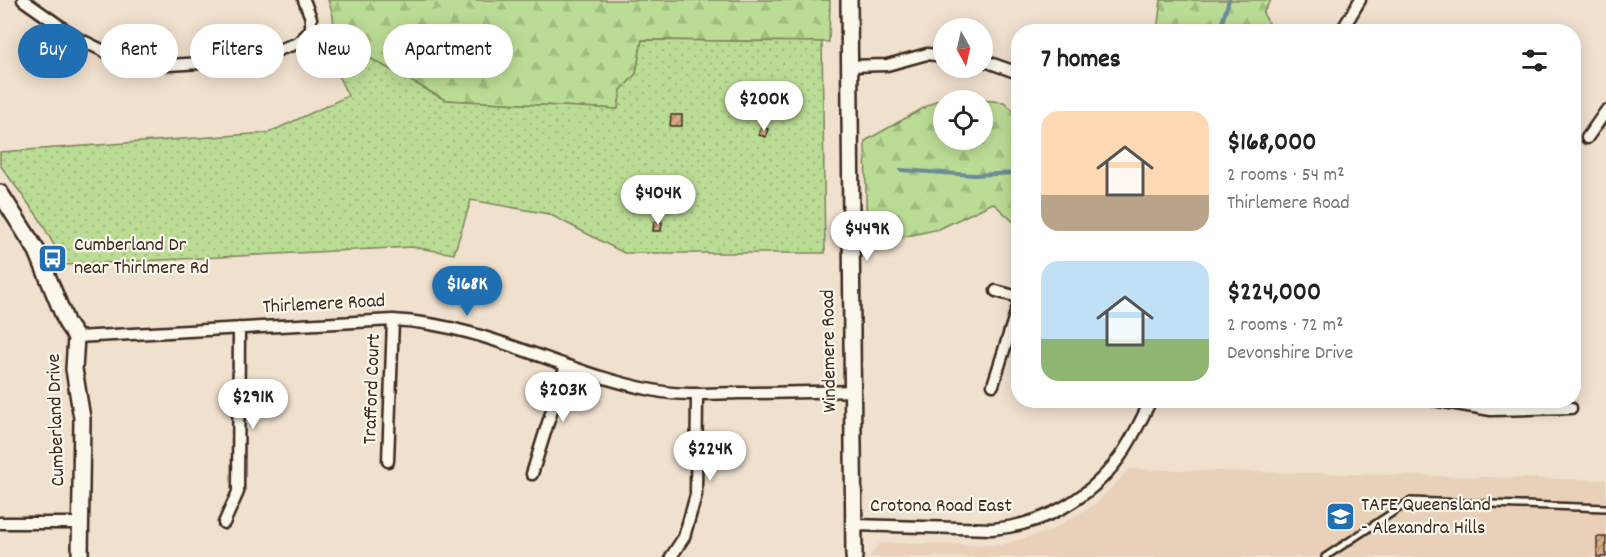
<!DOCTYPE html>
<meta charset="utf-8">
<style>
body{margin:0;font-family:Dekko,sans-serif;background:#f6f6f6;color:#222;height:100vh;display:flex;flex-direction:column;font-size:22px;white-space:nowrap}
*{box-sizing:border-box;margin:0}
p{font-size:20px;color:#767676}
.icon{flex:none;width:33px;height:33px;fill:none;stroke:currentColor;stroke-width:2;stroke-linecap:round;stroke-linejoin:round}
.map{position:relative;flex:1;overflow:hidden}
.details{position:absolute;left:1011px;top:24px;width:570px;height:384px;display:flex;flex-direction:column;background:#fff;border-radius:24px;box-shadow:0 3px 15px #0003}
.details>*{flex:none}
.hud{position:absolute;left:18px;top:24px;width:570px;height:54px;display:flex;gap:12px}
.needle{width:39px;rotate:172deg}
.controls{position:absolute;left:933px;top:18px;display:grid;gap:12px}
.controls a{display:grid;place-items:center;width:60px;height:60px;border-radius:50%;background:#fff;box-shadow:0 3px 15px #0003;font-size:30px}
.price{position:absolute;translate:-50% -51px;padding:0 14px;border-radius:21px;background:#fff;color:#222;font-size:20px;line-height:39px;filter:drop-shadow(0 2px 3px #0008)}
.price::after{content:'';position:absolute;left:50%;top:36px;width:18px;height:14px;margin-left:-9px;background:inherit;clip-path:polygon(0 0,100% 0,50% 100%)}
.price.selected{background:#1f6fb2;color:#fff}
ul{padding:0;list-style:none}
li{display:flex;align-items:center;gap:18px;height:150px;padding:0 30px}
li span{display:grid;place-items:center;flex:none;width:168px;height:120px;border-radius:18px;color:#555}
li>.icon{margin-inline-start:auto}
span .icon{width:72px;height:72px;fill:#fffc;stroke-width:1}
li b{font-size:26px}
h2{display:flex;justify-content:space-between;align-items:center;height:72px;padding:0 30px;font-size:26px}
.chip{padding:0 21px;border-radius:27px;background:#fff;box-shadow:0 3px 15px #0003;font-size:21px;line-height:54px}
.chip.selected{background:#1f6fb2;color:#fff}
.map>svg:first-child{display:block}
.built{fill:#e8d0b9}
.forest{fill:url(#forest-firs);stroke:#7b835a;stroke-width:1.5;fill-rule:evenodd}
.park{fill:url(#park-dots);stroke:#7b835a;stroke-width:1.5}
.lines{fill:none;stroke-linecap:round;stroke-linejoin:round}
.stream{stroke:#698c98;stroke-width:4}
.building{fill:url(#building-hatch);stroke:#3b2a1e;stroke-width:1.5}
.lane-casing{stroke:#3b2a1e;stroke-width:10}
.street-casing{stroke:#3b2a1e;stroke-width:15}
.secondary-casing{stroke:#3b2a1e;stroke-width:20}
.lane{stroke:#fbf7ec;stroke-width:5}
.street{stroke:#fbf7ec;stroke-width:10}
.secondary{stroke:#fbf7ec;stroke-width:15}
.labels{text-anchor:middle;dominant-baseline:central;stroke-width:4.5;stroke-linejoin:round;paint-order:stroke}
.poi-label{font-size:20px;fill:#3b2a1e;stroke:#fbf7ec;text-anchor:start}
.street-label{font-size:20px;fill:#3b2a1e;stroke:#fbf7ec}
</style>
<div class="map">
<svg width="1606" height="557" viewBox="0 0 1606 557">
<defs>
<pattern id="forest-firs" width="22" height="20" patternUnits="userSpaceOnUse" patternTransform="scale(1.5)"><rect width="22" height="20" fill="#bbdc95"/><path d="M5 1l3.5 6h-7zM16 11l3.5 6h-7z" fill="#a2bd80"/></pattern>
<pattern id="park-dots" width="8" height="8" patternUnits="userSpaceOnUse" patternTransform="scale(1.5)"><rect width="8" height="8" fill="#bbdc95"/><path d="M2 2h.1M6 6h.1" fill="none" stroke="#a2bd80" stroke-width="1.8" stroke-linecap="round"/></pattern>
<pattern id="building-hatch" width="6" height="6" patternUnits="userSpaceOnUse" patternTransform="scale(1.5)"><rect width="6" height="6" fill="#d6ab87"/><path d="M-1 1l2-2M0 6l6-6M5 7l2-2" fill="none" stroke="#af8b6e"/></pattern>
</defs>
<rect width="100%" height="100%" fill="#f0e0ce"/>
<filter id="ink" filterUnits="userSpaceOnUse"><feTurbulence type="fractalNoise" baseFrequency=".0167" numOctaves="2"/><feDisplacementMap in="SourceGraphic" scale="12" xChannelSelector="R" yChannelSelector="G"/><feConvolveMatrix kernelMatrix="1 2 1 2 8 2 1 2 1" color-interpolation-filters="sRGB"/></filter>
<g filter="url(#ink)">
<path class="built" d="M1129,469L1606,480V557H870L880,543L1000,545L1050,531L1097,503Z"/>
<path class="forest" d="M328,0H830L829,42L642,40L636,74L621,90L618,109L445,100L348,46H324C336,29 336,20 328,0Z
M1161,0H1271L1263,13L1273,31H1157Z
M943,97L1004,102L1018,115V226L993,203L939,229L867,245L865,141ZM982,100V140H944V100Z"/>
<path class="park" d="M642,40L822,42L825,253H624L549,214L471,200L454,254L412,247L65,265L39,218L0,165V152L268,133L348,96L324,46H348L445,100L618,109L621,90L636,74Z"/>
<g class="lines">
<path class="stream" d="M1219,32L1229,0
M901,170L973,175L1018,173"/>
</g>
<path class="building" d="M671,115H682V126H670Z
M761,127L768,129L766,137L759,135Z
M654,222H662L661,231H653Z
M1597,537H1606V557H1597Z"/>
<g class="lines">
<defs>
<path id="lane" d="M1325,557L1410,501L1606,508"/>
<path id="street" d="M23,0L77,38L108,53L138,62L169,65L250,60L298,43L311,30V18L304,0
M1341,32L1360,0
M982,60L1018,73
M849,66L887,65L927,54L944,56
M1587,138L1606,111
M996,291L1018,297
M76,337L393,320C485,324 563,373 652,390C680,396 710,394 738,393C776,393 814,392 852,391
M993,385L1018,306
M1433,400L1491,410L1571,408
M388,461L393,320
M532,474L566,365
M0,523H81
M224,523L238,492L239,328
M854,525L992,529C1043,525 1089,499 1119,458C1132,440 1141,420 1151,400
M671,557L684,537L696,495L697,394"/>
<path id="secondary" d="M849,0L854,557
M0,193L37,251L67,324L76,337L74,369L82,418L80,557"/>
</defs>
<use href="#lane" class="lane-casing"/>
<use href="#street" class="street-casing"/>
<use href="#secondary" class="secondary-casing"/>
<use href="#lane" class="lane"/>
<use href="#street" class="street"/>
<use href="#secondary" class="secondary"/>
</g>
</g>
<defs>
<symbol id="bus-square" viewBox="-11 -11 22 22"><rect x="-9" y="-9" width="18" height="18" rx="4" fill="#1f6fb2" stroke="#fbf7ec"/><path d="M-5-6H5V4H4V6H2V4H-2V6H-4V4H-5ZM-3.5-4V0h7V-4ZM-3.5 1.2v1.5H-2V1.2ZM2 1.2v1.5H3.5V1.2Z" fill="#fff"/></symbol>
<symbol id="university-square" viewBox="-11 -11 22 22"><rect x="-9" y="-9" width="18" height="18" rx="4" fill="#1f6fb2" stroke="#fbf7ec"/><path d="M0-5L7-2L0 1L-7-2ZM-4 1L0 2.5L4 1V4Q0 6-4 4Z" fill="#fff"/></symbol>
</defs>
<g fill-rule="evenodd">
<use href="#bus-square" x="36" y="242" width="33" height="33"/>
<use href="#university-square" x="1324" y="500" width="33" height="33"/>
</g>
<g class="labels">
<g class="poi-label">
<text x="74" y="246">Cumberland Dr<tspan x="74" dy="23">near Thirlmere Rd</tspan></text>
<text x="1361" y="506">TAFE Queensland<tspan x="1361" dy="23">- Alexandra Hills</tspan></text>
</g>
<g class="street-label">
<text transform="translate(324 305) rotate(-3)">Thirlemere Road</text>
<text transform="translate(830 351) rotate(-91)">Windemere Road</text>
<text transform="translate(373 389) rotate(-88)">Trafford Court</text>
<text transform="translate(57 420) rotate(-92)">Cumberland Drive</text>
<text x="941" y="507">Crotona Road East</text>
</g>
</g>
</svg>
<div class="controls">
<a><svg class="needle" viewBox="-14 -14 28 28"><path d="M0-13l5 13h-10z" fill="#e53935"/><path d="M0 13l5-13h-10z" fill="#767676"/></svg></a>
<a><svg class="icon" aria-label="locate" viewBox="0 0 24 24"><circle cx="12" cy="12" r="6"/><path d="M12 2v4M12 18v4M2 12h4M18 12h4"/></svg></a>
</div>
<b class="price" style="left:764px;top:132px">$200K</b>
<b class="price" style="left:658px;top:226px">$404K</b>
<b class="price" style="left:867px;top:262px">$449K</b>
<b class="price selected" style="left:467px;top:317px">$168K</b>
<b class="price" style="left:563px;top:423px">$203K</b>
<b class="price" style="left:253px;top:430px">$291K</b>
<b class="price" style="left:710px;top:482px">$224K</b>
<div class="hud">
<a class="chip selected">Buy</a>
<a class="chip">Rent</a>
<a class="chip">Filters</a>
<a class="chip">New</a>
<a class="chip">Apartment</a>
</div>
<section class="details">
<h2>7 homes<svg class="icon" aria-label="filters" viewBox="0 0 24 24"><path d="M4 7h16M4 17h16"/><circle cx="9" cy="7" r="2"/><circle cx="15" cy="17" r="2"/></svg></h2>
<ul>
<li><span style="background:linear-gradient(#ffd9b3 70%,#b9a48a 0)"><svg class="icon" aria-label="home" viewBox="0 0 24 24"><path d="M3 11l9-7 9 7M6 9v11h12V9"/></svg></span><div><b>$168,000</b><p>2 rooms · 54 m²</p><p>Thirlemere Road</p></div></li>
<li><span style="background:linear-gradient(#bfe0f5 65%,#8fb573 0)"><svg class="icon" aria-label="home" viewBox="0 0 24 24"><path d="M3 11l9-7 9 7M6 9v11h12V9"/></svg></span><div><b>$224,000</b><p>2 rooms · 72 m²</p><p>Devonshire Drive</p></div></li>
</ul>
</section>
</div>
